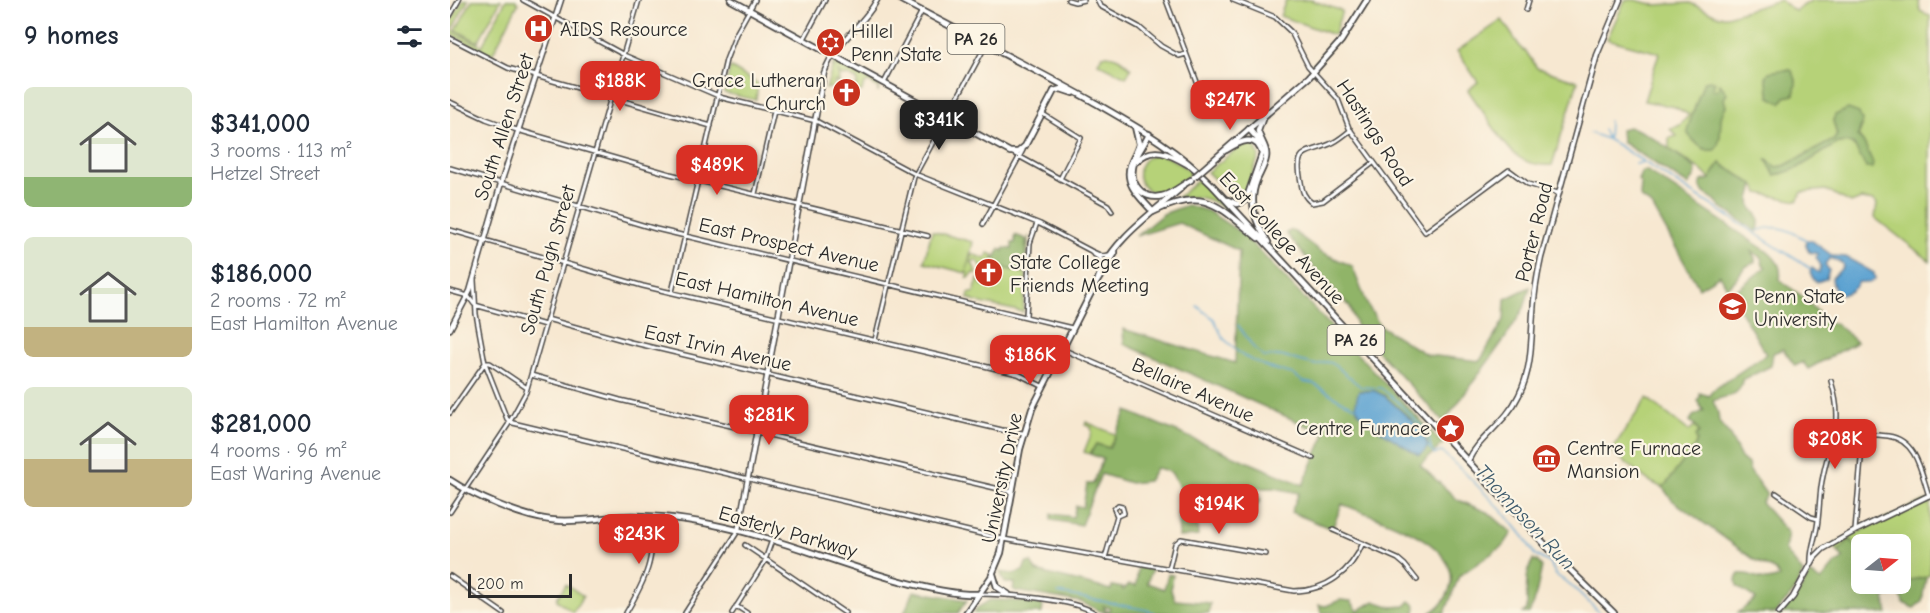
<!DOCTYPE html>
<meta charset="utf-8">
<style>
body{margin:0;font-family:"Comic Neue",sans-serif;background:#f6f6f7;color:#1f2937;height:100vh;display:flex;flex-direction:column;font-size:22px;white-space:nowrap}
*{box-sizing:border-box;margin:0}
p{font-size:20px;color:#747a83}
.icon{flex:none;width:33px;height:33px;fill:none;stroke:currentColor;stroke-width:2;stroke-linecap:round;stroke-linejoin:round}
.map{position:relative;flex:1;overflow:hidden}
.sheet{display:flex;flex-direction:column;background:#fff;width:450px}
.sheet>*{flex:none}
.needle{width:39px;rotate:73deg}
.tools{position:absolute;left:1401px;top:534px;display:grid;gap:12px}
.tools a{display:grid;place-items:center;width:60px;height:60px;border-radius:9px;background:#fff;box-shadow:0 6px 24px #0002;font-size:30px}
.scale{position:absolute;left:18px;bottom:15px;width:104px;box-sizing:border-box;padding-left:6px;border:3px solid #2b2b2b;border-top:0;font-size:16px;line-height:21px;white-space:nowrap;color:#2b2b2b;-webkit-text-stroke:4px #fcf5e5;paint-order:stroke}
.price{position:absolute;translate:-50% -51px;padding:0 14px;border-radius:12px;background:#d93025;color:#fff;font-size:20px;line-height:39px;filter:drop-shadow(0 2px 3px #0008)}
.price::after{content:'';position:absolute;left:50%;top:36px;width:18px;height:14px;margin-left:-9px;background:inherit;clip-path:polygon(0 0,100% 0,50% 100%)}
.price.active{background:#222;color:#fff}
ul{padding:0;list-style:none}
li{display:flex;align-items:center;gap:18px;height:150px;padding:0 24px}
li span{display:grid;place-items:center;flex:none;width:168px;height:120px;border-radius:9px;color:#555}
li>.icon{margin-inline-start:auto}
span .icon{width:72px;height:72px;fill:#fffc;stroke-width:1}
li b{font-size:26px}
h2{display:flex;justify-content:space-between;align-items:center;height:72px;padding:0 24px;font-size:26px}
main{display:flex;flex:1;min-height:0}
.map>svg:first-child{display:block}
.green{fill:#b6d278;stroke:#707e52;stroke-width:1.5;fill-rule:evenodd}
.forest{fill:#90b468;stroke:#5e704a;stroke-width:1.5;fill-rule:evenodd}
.water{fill:#5ba2d1;stroke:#43667e;stroke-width:1.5}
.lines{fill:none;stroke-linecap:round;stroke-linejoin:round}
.stream{stroke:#5ba2d1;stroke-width:1.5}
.minor-casing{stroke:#4a4744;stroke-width:6}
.tertiary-casing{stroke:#4a4744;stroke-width:7}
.secondary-casing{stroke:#4a4744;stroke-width:8}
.primary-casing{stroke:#4a4744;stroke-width:8}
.minor{stroke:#fff;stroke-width:3}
.tertiary{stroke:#fff;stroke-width:4}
.secondary{stroke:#fff;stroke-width:4.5}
.primary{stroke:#fff;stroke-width:4.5}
.secondary-bridge-casing{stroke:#4a4744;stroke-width:8;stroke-linecap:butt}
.secondary-bridge{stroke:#fff;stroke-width:4.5}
.labels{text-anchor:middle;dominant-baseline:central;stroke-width:4.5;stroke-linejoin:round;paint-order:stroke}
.shield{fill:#fcf5e5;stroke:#6a6863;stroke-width:1.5}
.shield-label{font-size:18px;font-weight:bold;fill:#2b2b2b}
.poi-label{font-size:20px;fill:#2b2b2b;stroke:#fcf5e5;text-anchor:start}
.street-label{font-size:20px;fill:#2b2b2b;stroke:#fcf5e5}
.water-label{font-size:21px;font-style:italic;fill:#3e5b6d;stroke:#fcf5e5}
</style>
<main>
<section class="sheet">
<h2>9 homes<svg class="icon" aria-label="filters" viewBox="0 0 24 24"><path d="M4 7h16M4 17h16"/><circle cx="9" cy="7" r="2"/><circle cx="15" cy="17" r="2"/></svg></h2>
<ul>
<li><span style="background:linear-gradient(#dfe7d0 75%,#8fb573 0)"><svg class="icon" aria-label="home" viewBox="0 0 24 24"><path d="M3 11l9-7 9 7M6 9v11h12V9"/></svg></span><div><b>$341,000</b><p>3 rooms · 113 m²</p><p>Hetzel Street</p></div></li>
<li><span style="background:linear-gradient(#dfe7d0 75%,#c2b280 0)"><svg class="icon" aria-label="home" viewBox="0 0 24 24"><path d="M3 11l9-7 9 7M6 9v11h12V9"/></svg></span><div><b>$186,000</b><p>2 rooms · 72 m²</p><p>East Hamilton Avenue</p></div></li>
<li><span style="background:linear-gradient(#dfe7d0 60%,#c2b280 0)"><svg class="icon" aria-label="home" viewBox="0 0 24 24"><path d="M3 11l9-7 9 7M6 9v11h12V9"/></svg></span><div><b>$281,000</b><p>4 rooms · 96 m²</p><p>East Waring Avenue</p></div></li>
</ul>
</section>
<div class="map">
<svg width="1480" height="613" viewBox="0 0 1480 613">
<rect width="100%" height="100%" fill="#fcf5e5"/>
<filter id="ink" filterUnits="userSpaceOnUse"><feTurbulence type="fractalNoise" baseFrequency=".0167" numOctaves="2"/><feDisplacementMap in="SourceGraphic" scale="12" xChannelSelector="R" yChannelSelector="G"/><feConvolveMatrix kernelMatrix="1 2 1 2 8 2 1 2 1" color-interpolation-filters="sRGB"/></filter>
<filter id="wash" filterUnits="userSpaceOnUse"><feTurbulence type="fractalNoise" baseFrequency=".008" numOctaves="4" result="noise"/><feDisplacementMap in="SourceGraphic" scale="24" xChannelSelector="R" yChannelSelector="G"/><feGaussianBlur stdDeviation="1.35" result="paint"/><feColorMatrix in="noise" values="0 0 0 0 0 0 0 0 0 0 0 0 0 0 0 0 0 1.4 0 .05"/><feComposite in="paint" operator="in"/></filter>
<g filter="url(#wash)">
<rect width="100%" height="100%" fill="#f7e8d1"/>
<path class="green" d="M13,0H18L2,30L32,46L56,0H66L68,4L42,55L0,34V24Z
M22,0H51L28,42L6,30Z
M836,0H861L892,11L884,35L830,16Z
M1175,0H1185L1205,5L1240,3L1269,16H1277L1330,0L1345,11L1362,0H1469L1470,11L1480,16V261L1425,218L1427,204L1424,201L1411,199L1401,203L1376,190L1352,192L1347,201L1309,193L1304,185L1270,163L1260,179L1250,169L1219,149V138L1227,136L1220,129L1230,125L1239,115L1225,107L1194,101L1209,53L1157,39ZM1316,77L1346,80L1344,94L1320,97ZM1383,120L1412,127L1408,136L1415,145L1409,153C1403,144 1399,141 1388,143L1325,176L1318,160L1326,167L1334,166L1384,140L1387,135Z
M1052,20L1073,51L1075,50L1087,68L1128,81L1102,165C1069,167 1059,150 1042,125C1034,113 1026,102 1018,90L1028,82L1007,51Z
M652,55C664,54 674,60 681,69L676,77L648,63Z
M386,61L429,85L428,93V88L419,82L414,84L412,91H404V87L407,86V80L397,75L391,76L388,71L389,83L385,81L383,87L376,89L382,68H386L382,66Z
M280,67L308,84L306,100L274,93Z
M797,143L805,146L809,156L793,199L787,201L757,172L792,145Z
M708,154L720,158L742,172C692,225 670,159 708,154Z
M749,179L784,216C764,200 751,193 726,199Z
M482,231L523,242L517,269L522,254L536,259L538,253L544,255L542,261L557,269L574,273L576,247L579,236L573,312L522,301V299H518L519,293H524L528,279L532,285H540L539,279L546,275L542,264H539L534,272L529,263L525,260L522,262L527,274L523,273L519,278L517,277V271L516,273L474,262Z
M1197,398L1239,431L1245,425L1249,432L1245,446L1213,488L1199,481L1161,451Z
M636,422L667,435L659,448L646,444L640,454L634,452L642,432L641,427L635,425Z
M1480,499V574L1476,577L1429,592L1423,584H1450V544H1412L1411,566L1396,544L1388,552L1384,545L1438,517L1452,514L1455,509Z
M116,584L133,596L123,612L107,600V598Z"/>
<path class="forest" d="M1331,70H1341C1348,78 1346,85 1344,95L1335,97L1331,103L1320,97L1316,77L1319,72Z
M1261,80L1265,82L1262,90H1268L1270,84L1277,93L1274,99L1276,106C1266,119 1275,137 1265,150C1252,152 1246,143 1238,134V127L1254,81Z
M1398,109L1409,113L1412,121L1408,136L1415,145L1423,163L1422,168H1416L1404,145L1397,142L1388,143L1348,168L1325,176L1316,159L1326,167L1334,166L1384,140L1387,135L1383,121L1385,115Z
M1178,127C1197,130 1227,155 1244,167C1249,174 1243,179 1238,185L1172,142L1171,129Z
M1270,163L1304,185L1300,199L1301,208C1309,214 1311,224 1307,232L1271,207L1265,200L1254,193L1250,186L1252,181L1260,179Z
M1192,171H1197L1318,252C1328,261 1332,267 1330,280L1353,297L1379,323L1386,324L1407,342L1358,369L1353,362L1345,366L1333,349L1323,353L1321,366L1292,380C1291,397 1276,395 1263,401L1268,413L1269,422L1279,434L1291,458L1298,464L1299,470L1317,495L1311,503L1338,533L1335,550L1353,573L1343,593L1325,613H1288L1306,599L1287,586L1286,579L1289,574C1306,571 1308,586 1329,577L1326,571L1305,560L1222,500L1213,488L1245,446L1247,440L1245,437L1249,432L1246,426L1240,421L1243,416L1254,411L1247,401L1250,397V393L1259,396L1262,391L1316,354L1282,297L1284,292L1316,267L1313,265L1311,257L1301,251L1305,258V262C1288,268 1291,278 1277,288L1270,275L1249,288L1202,206L1190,197L1191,183L1188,180Z
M737,205L758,211L793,234L993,444L970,465L1008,500L1039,513L1062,533L1054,545L1009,576L995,613H980C991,607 998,597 1001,584C1008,539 923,517 892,504L882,529L841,512L849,493L825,488H807L805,494L811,500L799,513H787L785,504L789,488L784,484L770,485L762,489V508L746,512L748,536L729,537L728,513L735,506L733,491C719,478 731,472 706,468L698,481L680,483L651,474L631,525L601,520L602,514L623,517L626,506L633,507L637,484H643L653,459L640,454L646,444L659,448L677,411L853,485L875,434L674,344L673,329L785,363L789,251L729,223L686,236L713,214ZM909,391H920L935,396L968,426L974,433L977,443L972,454L969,455L920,423L910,414L907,410Z
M842,230L871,252L902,266L918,306L930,326L977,355L1030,361L1054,320L1055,299L1080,287L1074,308L1056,337L994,422L908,330L900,307L871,276L836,233Z
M565,235L576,239L574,272L557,269L543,261L550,249L553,251L554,248L562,249V243H565Z
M1400,539L1411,554L1412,584H1433L1435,585L1476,577L1472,601L1464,608L1453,603L1450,594L1434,597L1438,613H1332L1347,595L1360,574L1371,581L1384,565L1394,558L1388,552Z
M1083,560L1087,561L1092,567L1084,603L1079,613H1073L1077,609C1077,594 1074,574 1083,560Z
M581,562L586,571L661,590L662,586L672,588L673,590L679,585L686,586L688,567L702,570L697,583L714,589L718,574L723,575L721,590L725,600L760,603L759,613H652L659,611L660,608L653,606L656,610L650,611L631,602L566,591L563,589L565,583H555L550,572L563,574L573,571L576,563Z
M464,591L517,600L508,613H454Z
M540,600C558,600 575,601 593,605L592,613H524L527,608Z
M890,600L901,601L908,611L924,601L942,607L955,606L960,601L966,606L965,613H871L869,605L876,606Z"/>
<path class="water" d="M1356,240H1361L1383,256L1396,257L1424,273L1425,279L1419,283L1409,282C1399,297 1384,300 1382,278L1393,267L1392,263L1380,258L1375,264L1379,270L1376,279L1367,282L1364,280L1360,273L1362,268L1369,273L1371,266L1366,257L1368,254L1359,252L1356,246Z
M909,391H925L935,396L971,429L978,446L974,452L969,455C956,447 911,421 907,409C905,403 907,396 909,391Z"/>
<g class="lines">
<path class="stream" d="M1153,129L1157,139
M1140,133L1157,139L1169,146L1361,269
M1158,139L1159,121
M1185,164L1193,162
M1307,231C1326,223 1340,230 1356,240
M747,306L764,319L773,338L793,356L819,368L843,374L853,382L864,384L892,401L906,407
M788,325L803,347L814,357L830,356L866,365L876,362L882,363L911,387L931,388L947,401L978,433L981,449
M978,446L984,454L992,452L1018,476L1057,516L1074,537L1085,555L1100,563L1106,575L1121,585L1150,613
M608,593L697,610L705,613"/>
</g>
</g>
<g filter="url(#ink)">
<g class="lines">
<defs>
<path id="minor" d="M73,0L176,56L273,98L366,121L465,174L590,224L641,251L652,256L659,255
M618,0L625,2L634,0
M647,0L650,6L689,27L711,46L729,56L736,54
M716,0L758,111
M783,0L825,17L841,32L858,66L888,99L899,128L975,232L1059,170L1078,184L1108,193
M1076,10L1079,0
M0,16L9,0
M0,38L58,68L261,126
M354,39L375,0
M434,83L472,11
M0,102L36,119L64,129L220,174L478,236
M593,114L631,138L610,179
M901,130C894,135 888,141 880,144C856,155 844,147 851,182C852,191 854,197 862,203L873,201L923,163
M563,153L658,205L662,211
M0,168L206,229L622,328
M305,194L324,111
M533,224L573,150
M0,230L193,286L568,374L592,386
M642,253L651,259L655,264
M0,291L18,296L24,304
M222,292L276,60L286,34L305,0
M25,305L95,325
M576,316L580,243L587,223
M97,319L180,342L552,430L573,433
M425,340L464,177L536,45
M612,349L863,458
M35,363L57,419L63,423L548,538L844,591C876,591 901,572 913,543
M35,363H40L77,388
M81,375L170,400L562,492
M0,413L35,363L26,314L24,280
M1326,493L1361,517L1368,519
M0,512L58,425L76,392L189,0
M883,530L948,559L955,565L967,580
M1405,531L1413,435C1421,434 1430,435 1438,436C1467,440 1471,472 1479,496
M295,545L395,613
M655,558L667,516L664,509L668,505L672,506L674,513L667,516
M1361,563C1360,551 1365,539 1367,527C1370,510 1369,492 1373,476C1381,434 1395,427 1381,381
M719,569L725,544L731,539L816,554
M0,576L53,613
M529,594C555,594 624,599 645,613
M286,606L297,613
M176,613C199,574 202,562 205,517
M235,613L288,531
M282,613L314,563L322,540"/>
<path id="tertiary" d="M0,329L20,291L52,180L111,0
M1018,461C1029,437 1056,423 1069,395C1082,369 1081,341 1083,313C1084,294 1087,276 1091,258L1147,55L1170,0
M288,531L374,73C386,40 411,29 427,0
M1329,613L1343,597L1365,557L1373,549L1405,531L1480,495"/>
<path id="secondary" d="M759,164L859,77L891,41L917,0
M648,279C659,243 702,213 730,189
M0,480C24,496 72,517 101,520C125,523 150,518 174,516C207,515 242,520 274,527C338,541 398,568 462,584C483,589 507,595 529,594
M543,574L547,587L558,594
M516,613L541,577L551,553L570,449L582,409L646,283L665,253V250"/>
<path id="primary" d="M281,0L560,152H568L575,146L604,91
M451,0C514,34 579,66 642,101C687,127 726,148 762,185L1102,552L1164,613
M604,91L611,89L623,93
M813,117L808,131C810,140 818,148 816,158C815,165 810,173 807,180C798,203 805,222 818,242
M685,127L689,144C687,152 682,159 680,166C674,185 692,199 703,212C755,186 768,206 808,238
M799,129L812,144
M699,134C695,144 687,153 684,163C678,182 692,201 712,196C722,194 732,185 741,180
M776,150C789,142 807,132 812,154L796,200L787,204L778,200
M687,161C703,144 721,155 739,165"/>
</defs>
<use href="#minor" class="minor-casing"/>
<use href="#tertiary" class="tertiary-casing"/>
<use href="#secondary" class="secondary-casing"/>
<use href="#primary" class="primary-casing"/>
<use href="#minor" class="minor"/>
<use href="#tertiary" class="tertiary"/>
<use href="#secondary" class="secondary"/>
<use href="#primary" class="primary"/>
<defs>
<path id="secondary-bridge" d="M744,177L759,164"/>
</defs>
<use href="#secondary-bridge" class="secondary-bridge-casing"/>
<use href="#secondary-bridge" class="secondary-bridge"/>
</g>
</g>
<defs>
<symbol id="hospital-disc" viewBox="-11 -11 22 22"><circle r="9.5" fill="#c8321e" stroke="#fcf5e5"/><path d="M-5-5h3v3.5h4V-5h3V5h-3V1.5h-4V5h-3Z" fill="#fff"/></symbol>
<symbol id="synagogue-disc" viewBox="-11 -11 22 22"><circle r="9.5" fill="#c8321e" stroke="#fcf5e5"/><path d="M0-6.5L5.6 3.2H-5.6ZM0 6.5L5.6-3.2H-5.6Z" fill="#fff"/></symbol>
<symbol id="church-disc" viewBox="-11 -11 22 22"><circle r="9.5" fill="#c8321e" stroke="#fcf5e5"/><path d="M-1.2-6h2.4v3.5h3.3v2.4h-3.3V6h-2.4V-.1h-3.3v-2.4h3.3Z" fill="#fff"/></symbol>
<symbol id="university-disc" viewBox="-11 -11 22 22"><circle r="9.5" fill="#c8321e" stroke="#fcf5e5"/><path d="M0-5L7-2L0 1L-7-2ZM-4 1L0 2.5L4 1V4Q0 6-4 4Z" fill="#fff"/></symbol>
<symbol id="sight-disc" viewBox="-11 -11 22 22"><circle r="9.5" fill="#c8321e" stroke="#fcf5e5"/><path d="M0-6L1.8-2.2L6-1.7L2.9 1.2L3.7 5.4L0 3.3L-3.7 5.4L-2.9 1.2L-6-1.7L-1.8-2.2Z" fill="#fff"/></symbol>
<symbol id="museum-disc" viewBox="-11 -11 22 22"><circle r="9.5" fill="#c8321e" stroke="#fcf5e5"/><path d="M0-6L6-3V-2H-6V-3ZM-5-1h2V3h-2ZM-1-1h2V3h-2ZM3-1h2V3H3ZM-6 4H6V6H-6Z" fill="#fff"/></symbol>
</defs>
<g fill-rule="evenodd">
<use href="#hospital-disc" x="72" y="12" width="33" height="33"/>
<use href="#synagogue-disc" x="364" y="26" width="33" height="33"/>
<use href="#church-disc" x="380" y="76" width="33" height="33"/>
<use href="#church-disc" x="522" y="256" width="33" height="33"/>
<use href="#university-disc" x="1266" y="290" width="33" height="33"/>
<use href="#sight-disc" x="984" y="412" width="33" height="33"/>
<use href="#museum-disc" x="1080" y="442" width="33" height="33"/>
</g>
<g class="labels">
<g class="shield">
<rect x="497.5" y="24" width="57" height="30" rx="4.5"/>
<rect x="877.5" y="325" width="57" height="30" rx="4.5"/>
</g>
<g class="shield-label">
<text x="526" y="39">PA 26</text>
<text x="906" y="340">PA 26</text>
</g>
<g class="poi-label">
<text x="110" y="29">AIDS Resource</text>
<text x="401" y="31">Hillel<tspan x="401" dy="23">Penn State</tspan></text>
<text x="376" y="80" text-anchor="end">Grace Lutheran<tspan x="376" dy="23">Church</tspan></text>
<text x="560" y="262">State College<tspan x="560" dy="23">Friends Meeting</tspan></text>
<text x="1304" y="296">Penn State<tspan x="1304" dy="23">University</tspan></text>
<text x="980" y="428" text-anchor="end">Centre Furnace</text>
<text x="1117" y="448">Centre Furnace<tspan x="1117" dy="23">Mansion</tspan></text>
</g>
<g class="street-label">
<text transform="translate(54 127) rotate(-72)">South Allen Street</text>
<text transform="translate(925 133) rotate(57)">Hastings Road</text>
<text transform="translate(1084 232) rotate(-76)">Porter Road</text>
<text transform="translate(832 238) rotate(47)">East College Avenue</text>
<text transform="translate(339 245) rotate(13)">East Prospect Avenue</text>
<text transform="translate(98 260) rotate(-74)">South Pugh Street</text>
<text transform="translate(317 299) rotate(13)">East Hamilton Avenue</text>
<text transform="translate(268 348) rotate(13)">East Irvin Avenue</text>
<text transform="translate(743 390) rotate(24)">Bellaire Avenue</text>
<text transform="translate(552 478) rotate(-78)">University Drive</text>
<text transform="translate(338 532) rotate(16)">Easterly Parkway</text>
</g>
<g class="water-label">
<text transform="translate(1075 517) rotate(47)">Thompson Run</text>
</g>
</g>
</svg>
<div class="tools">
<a><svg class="needle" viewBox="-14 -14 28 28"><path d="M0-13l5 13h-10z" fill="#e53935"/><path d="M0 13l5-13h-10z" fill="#747a83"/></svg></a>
</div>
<div class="scale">200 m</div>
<b class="price" style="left:170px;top:112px">$188K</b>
<b class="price" style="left:780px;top:131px">$247K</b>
<b class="price active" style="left:489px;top:151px">$341K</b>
<b class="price" style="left:267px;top:196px">$489K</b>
<b class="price" style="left:580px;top:386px">$186K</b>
<b class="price" style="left:319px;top:446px">$281K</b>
<b class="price" style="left:1385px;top:470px">$208K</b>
<b class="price" style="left:769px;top:535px">$194K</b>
<b class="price" style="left:189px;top:565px">$243K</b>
</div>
</main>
